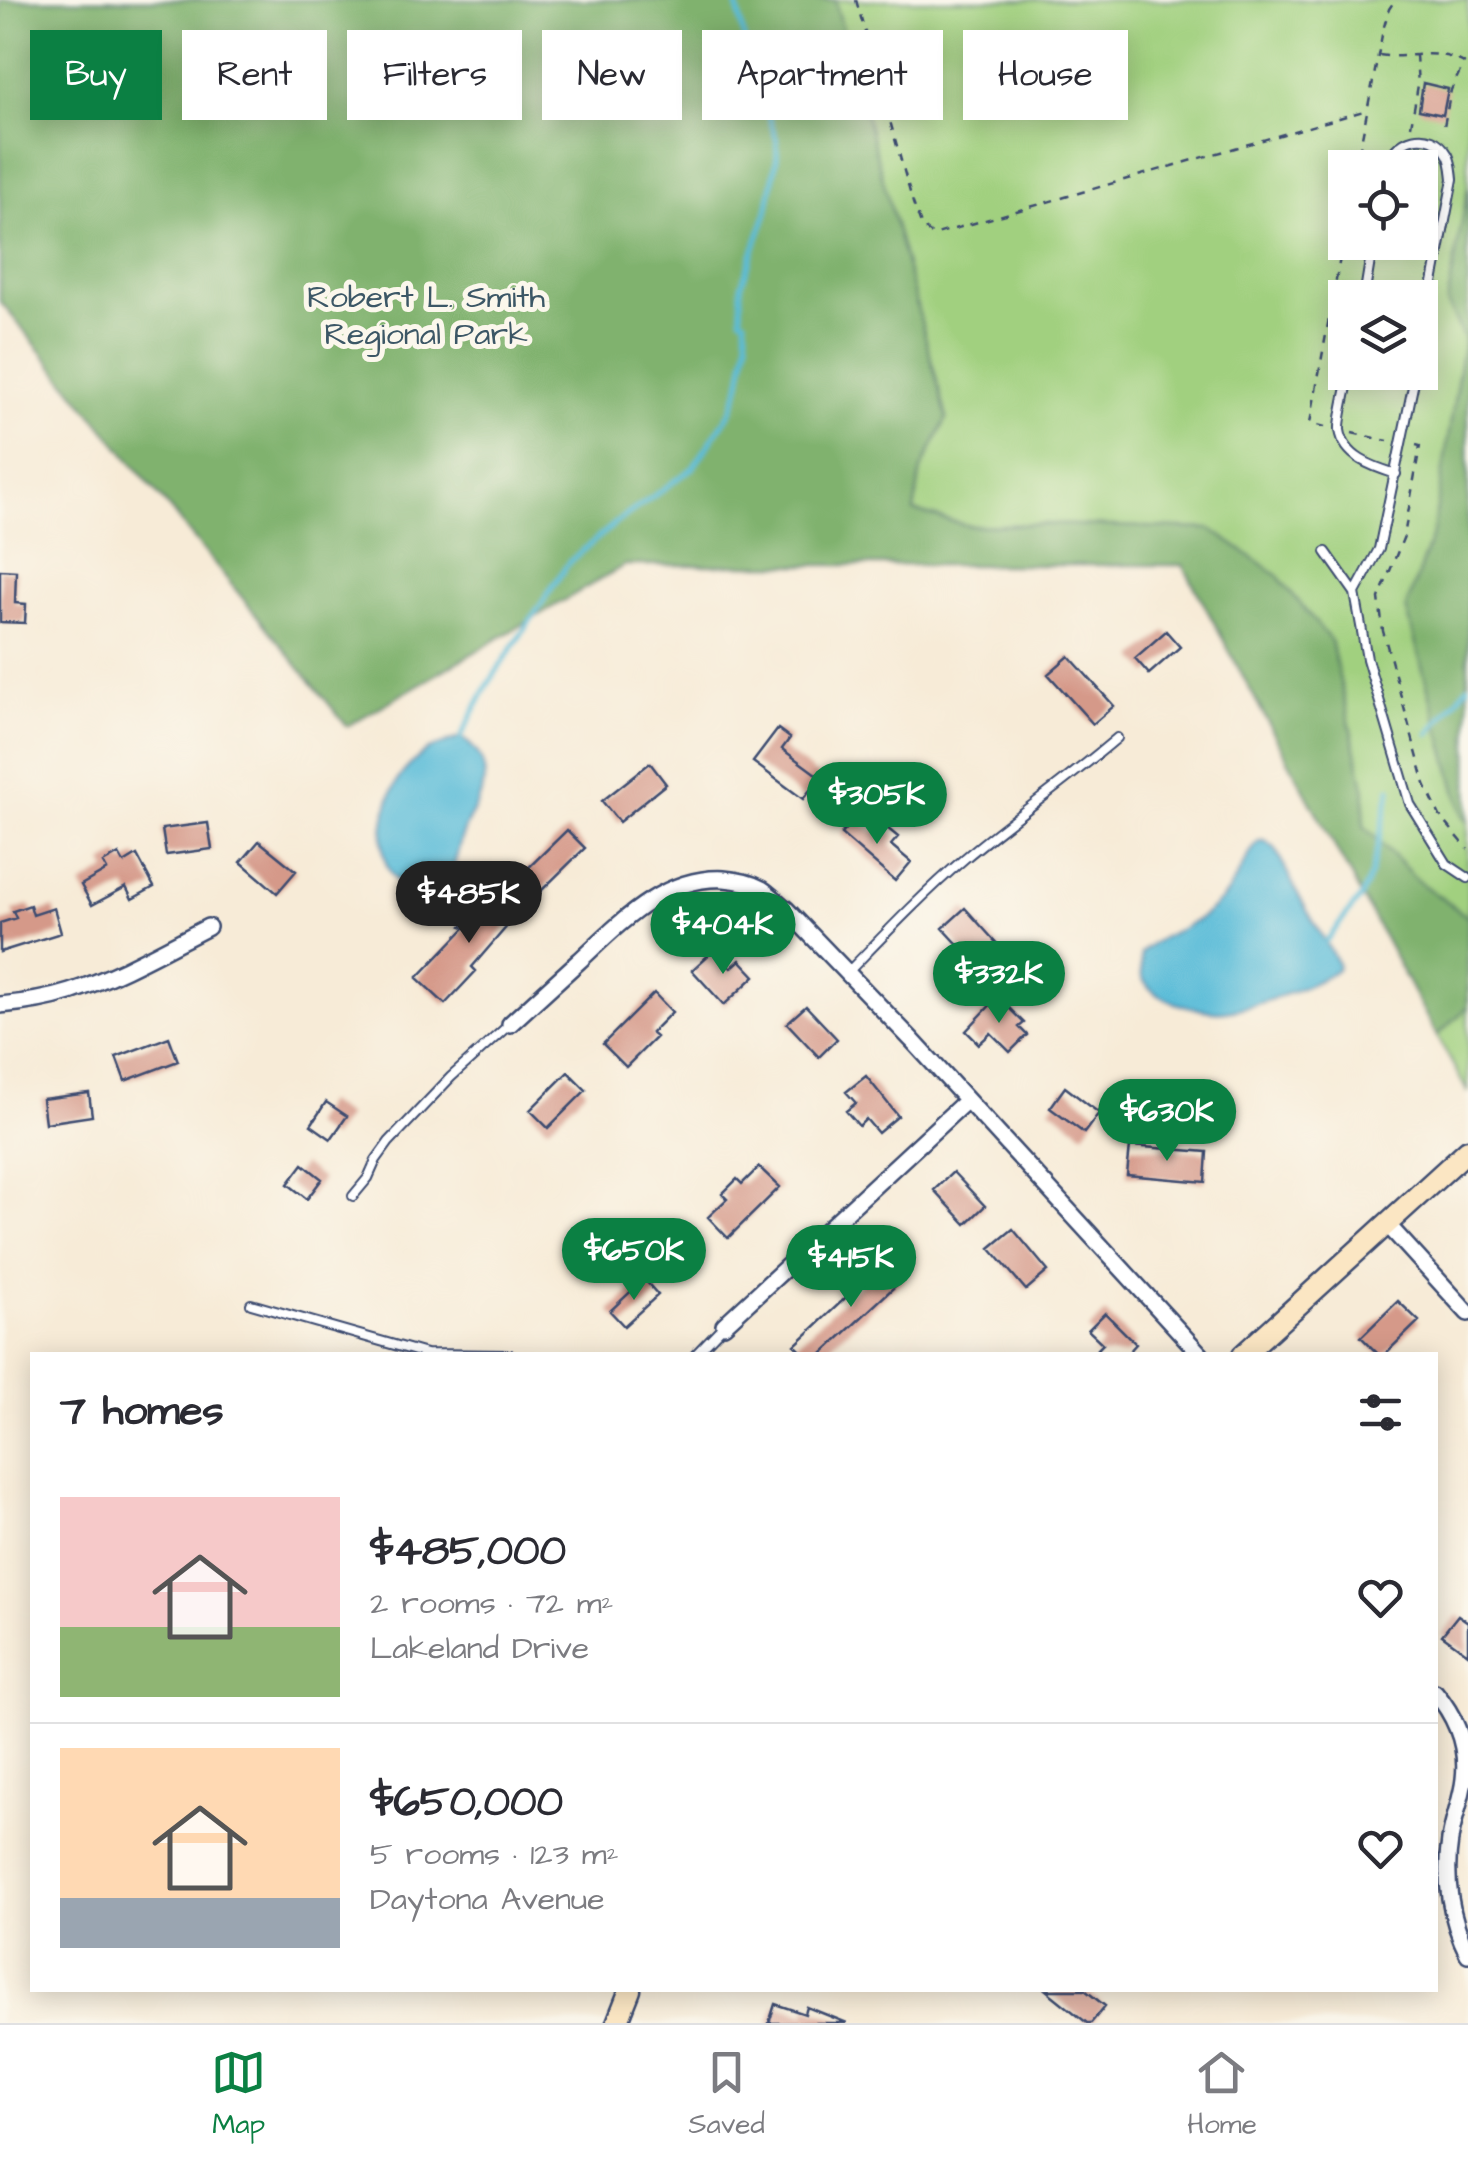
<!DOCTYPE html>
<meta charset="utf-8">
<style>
body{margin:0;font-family:"Architects Daughter",sans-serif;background:#f2f2f3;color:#2b2b33;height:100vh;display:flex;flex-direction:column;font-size:38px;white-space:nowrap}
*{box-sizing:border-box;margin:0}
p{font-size:32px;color:#7c7c81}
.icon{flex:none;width:55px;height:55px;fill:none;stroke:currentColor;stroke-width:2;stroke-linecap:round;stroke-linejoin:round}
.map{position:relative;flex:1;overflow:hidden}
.drawer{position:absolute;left:30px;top:1352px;width:1408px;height:640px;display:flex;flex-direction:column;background:#fff;border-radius:0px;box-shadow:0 5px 25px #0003}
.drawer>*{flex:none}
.top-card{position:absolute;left:30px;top:30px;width:1410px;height:90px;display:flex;gap:20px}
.controls{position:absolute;left:1328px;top:150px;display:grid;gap:20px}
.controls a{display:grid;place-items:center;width:110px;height:110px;border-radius:0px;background:#fff;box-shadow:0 5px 25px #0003;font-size:50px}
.price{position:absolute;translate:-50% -85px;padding:0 22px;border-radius:35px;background:#0b8043;color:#fff;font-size:32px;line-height:65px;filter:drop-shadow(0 2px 5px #0008)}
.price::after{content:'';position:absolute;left:50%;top:60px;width:30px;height:22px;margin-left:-15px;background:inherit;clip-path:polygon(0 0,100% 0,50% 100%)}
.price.selected{background:#222;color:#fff}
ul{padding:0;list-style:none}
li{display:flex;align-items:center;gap:30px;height:250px;padding:0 30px}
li+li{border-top:2px solid #e1e1e2}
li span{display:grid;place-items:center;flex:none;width:280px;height:200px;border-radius:0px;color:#555}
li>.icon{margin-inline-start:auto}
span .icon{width:120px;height:120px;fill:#fffc;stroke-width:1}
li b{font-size:42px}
h2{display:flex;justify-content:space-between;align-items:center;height:120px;padding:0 30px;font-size:42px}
.tag{padding:0 35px;border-radius:0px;background:#fff;box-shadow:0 5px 25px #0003;font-size:35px;line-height:90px}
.tag.selected{background:#0b8043;color:#fff}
.dock{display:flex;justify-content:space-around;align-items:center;height:140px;border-top:2px solid #e1e1e2;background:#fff;font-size:28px;color:#7c7c81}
.dock a{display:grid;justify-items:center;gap:5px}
.dock .selected{color:#0b8043}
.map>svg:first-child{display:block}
.green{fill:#a1d07f;stroke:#5e806e;stroke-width:2.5;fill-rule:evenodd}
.forest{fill:#80b26e;stroke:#4e7066;stroke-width:2.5}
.water{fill:#5abcd8;stroke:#3a769b;stroke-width:2.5}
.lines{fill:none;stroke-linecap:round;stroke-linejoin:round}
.stream{stroke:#5abcd8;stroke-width:5}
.building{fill:#d59989}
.lane-casing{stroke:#3c4b70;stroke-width:12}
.street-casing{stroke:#3c4b70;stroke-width:20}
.secondary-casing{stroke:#3c4b70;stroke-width:25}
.path{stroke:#3c4b70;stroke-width:2.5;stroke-dasharray:8 8;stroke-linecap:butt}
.lane{stroke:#fff;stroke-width:8}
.street{stroke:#fff;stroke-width:15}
.secondary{stroke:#fbe6c3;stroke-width:20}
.labels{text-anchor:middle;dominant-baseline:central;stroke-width:10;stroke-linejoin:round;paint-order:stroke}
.park-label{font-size:32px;fill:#3c5766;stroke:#fbf7ec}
</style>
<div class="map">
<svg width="1468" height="2023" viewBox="0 0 1468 2023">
<rect width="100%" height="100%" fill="#fbf7ec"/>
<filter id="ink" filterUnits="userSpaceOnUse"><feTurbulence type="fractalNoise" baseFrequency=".01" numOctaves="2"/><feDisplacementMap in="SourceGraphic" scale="20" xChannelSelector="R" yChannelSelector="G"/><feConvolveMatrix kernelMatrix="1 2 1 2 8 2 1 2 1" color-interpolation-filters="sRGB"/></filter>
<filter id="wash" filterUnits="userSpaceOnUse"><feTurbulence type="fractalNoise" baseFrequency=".0048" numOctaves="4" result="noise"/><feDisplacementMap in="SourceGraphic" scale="40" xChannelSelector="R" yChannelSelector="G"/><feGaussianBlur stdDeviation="2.25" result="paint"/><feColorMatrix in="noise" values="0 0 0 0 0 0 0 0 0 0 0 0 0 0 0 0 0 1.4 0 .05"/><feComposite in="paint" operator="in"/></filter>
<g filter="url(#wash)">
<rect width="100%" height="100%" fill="#f7ebd7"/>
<path class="green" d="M0,0H1468V1093L1183,565H625L347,726L0,301ZM1345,168H1420V242H1345ZM1345,298H1420V372H1345Z"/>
<path class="forest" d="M0,0H835L947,418L921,470L914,511L970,526L1046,524L1211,529L1276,574L1331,641L1365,791L1364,826L1419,882L1468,917V1007L1437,1036L1183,565H625L347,726L0,301Z
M1468,187V820L1463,816L1406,608L1433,532L1464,339L1447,303Z"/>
<path class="water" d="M461,737C487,756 490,775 477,803C473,812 467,822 464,831C456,849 457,874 440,887C434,891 424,892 418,891C369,883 380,811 398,780C403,771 417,758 425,752C435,746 450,742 461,737Z
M1259,841H1265L1275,848L1300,898L1338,964L1337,969C1315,986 1254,1007 1226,1011C1203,1014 1151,1001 1142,977C1140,970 1141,961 1141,953C1154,939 1171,934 1189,925C1200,919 1211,910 1220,901C1238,883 1243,859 1259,841Z"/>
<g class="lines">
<path class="stream" d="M1429,734L1468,686
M461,737L487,686L569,562L617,522L693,468L731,411L740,386L748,342L745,320L741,317V286L767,212L777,157V141L746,48L736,0
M1326,941L1361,897L1371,874L1391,788"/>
</g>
<g id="blocks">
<path class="building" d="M1423,83L1448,89L1443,115L1419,110Z
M0,570L16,571L15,603L26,604L25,623L0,622Z
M1166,631L1180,647L1149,674L1135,658Z
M1069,656L1114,706L1093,724L1048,674Z
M778,729L790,738L782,749L820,777L803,799L753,762Z
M650,763L666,784L619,822L602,801Z
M856,817L873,832L881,823L898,837L891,845L911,862L895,881L841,834Z
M208,823L212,849L166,855L162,829Z
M567,830L585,848L539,893L521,875Z
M259,841L296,871L277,893L241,862Z
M119,854L124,863L137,855L154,887L132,899L126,887L92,905L81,885L107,870L103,863Z
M496,887L522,909L472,967L476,971L445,1004L417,978L465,928L462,926Z
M30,905L33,915L54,908L61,933L0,952V923L16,918L13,911Z
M965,908L1000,947L978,966L943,928Z
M714,950L731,968L740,960L755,976L724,1005L692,970Z
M654,993L672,1012L651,1033L656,1037L626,1067L603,1044Z
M998,997L1024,1023L1019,1027L1027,1035L1010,1052L991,1033L979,1044L966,1031Z
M806,1006L837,1039L819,1057L787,1023Z
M169,1037L178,1061L125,1081L116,1057Z
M568,1072L586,1090L548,1128L530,1110Z
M866,1076L898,1116L878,1133L866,1119L859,1126L846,1111L856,1103L846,1092Z
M1065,1087L1099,1113L1084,1133L1050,1108Z
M89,1093L92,1116L45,1123L42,1099Z
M326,1102L347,1116L331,1139L311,1125Z
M1130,1146L1207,1152L1205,1182L1127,1175Z
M303,1164L322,1179L307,1199L288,1184Z
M759,1167L780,1187L728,1238L708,1217L727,1199L722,1194L737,1179L742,1184Z
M953,1172L985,1206L966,1224L934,1190Z
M1013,1229L1048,1271L1026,1290L990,1248Z
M887,1259L905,1277L821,1355H805L795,1345Z
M644,1279L658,1295L624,1326L610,1311Z
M1398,1301L1419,1321L1384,1355H1379L1361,1337Z
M1105,1313L1136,1344L1126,1355H1092L1103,1344L1088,1330Z
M1458,1615L1468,1622V1654L1442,1635Z
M1046,1990H1085L1105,2006L1091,2023H1087Z
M775,2004L805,2014L807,2007L847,2023H769Z"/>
</g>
</g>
<g filter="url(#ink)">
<use href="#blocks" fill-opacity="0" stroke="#3c4b70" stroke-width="2.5"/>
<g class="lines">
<defs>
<path id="lane" d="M1386,168C1393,137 1431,125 1448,155C1452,163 1452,171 1453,179L1420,350
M1364,298L1373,242
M1350,372C1348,385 1339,419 1340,430C1344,458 1374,467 1396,474
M1326,552L1355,593L1367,659L1410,804L1447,864L1468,878
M1355,593L1379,549L1416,372
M847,973C885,934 923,894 964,859C1014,817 1068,780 1117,738
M353,1196L368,1178L376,1160L389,1142L451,1077L510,1024
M251,1304L426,1354L511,1355
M695,1355L724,1325"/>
<path id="street" d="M0,1005C23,1003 48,999 70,992C118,976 163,950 208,927
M510,1024C533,1003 556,982 579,961C620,923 664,876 724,879C737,880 751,883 762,889C770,894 778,903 786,909L912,1040L1201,1355
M1387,1224L1468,1313
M724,1325L967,1100
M1435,1692C1455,1716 1468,1746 1464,1779C1462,1799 1453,1819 1450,1840C1444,1878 1450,1919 1468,1954"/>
<path id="secondary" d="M1243,1355L1468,1150
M617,2023L630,1990"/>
</defs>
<use href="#lane" class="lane-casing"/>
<use href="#street" class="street-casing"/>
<use href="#secondary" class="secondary-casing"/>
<path class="path" d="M856,0L913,203L922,227L933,235L1367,110
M1379,55C1412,60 1430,46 1464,63L1451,90L1444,126
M1411,126L1418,85L1416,55
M1356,168L1383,30L1389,9L1395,0
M1325,427L1310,423L1345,230
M1352,433L1388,441
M1416,445L1420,446L1404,536L1379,598L1383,631L1425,784L1440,816L1468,849"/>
<use href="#lane" class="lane"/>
<use href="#street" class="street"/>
<use href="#secondary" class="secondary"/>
</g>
</g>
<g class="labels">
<g class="park-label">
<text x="426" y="297">Robert L. Smith<tspan x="426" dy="37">Regional Park</tspan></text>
</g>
</g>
</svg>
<div class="controls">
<a><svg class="icon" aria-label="locate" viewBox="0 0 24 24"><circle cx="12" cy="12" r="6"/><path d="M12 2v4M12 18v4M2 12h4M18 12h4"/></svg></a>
<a><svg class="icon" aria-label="layers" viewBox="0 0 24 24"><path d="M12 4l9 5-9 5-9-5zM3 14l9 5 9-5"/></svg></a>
</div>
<b class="price" style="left:877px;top:847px">$305K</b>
<b class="price selected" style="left:469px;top:946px">$485K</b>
<b class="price" style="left:723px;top:977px">$404K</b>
<b class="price" style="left:999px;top:1026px">$332K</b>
<b class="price" style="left:1167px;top:1164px">$630K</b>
<b class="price" style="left:634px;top:1303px">$650K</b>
<b class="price" style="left:851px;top:1310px">$415K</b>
<div class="top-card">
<a class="tag selected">Buy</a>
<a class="tag">Rent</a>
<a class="tag">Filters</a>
<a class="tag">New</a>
<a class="tag">Apartment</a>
<a class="tag">House</a>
</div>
<section class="drawer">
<h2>7 homes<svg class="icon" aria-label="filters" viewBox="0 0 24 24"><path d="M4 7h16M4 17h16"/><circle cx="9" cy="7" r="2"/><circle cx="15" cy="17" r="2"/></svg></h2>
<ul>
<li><span style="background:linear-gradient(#f6c9c9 65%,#8fb573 0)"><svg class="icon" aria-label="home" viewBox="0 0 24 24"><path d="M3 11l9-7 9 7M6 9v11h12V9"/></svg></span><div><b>$485,000</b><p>2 rooms · 72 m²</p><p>Lakeland Drive</p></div><svg class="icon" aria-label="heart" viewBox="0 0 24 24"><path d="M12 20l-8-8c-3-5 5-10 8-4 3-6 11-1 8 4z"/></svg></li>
<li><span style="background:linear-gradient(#ffd9b3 75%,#9aa5b1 0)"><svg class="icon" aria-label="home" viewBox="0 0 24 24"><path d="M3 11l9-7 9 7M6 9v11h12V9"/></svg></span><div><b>$650,000</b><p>5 rooms · 123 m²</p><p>Daytona Avenue</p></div><svg class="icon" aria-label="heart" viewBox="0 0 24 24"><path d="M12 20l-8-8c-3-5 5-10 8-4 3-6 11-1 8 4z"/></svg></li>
</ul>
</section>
</div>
<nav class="dock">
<a class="selected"><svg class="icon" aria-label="map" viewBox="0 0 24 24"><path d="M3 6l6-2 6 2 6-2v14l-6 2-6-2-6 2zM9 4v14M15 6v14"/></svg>Map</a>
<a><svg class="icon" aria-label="saved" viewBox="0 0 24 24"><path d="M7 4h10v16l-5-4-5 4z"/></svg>Saved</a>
<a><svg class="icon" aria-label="home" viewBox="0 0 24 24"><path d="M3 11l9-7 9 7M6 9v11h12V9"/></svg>Home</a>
</nav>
